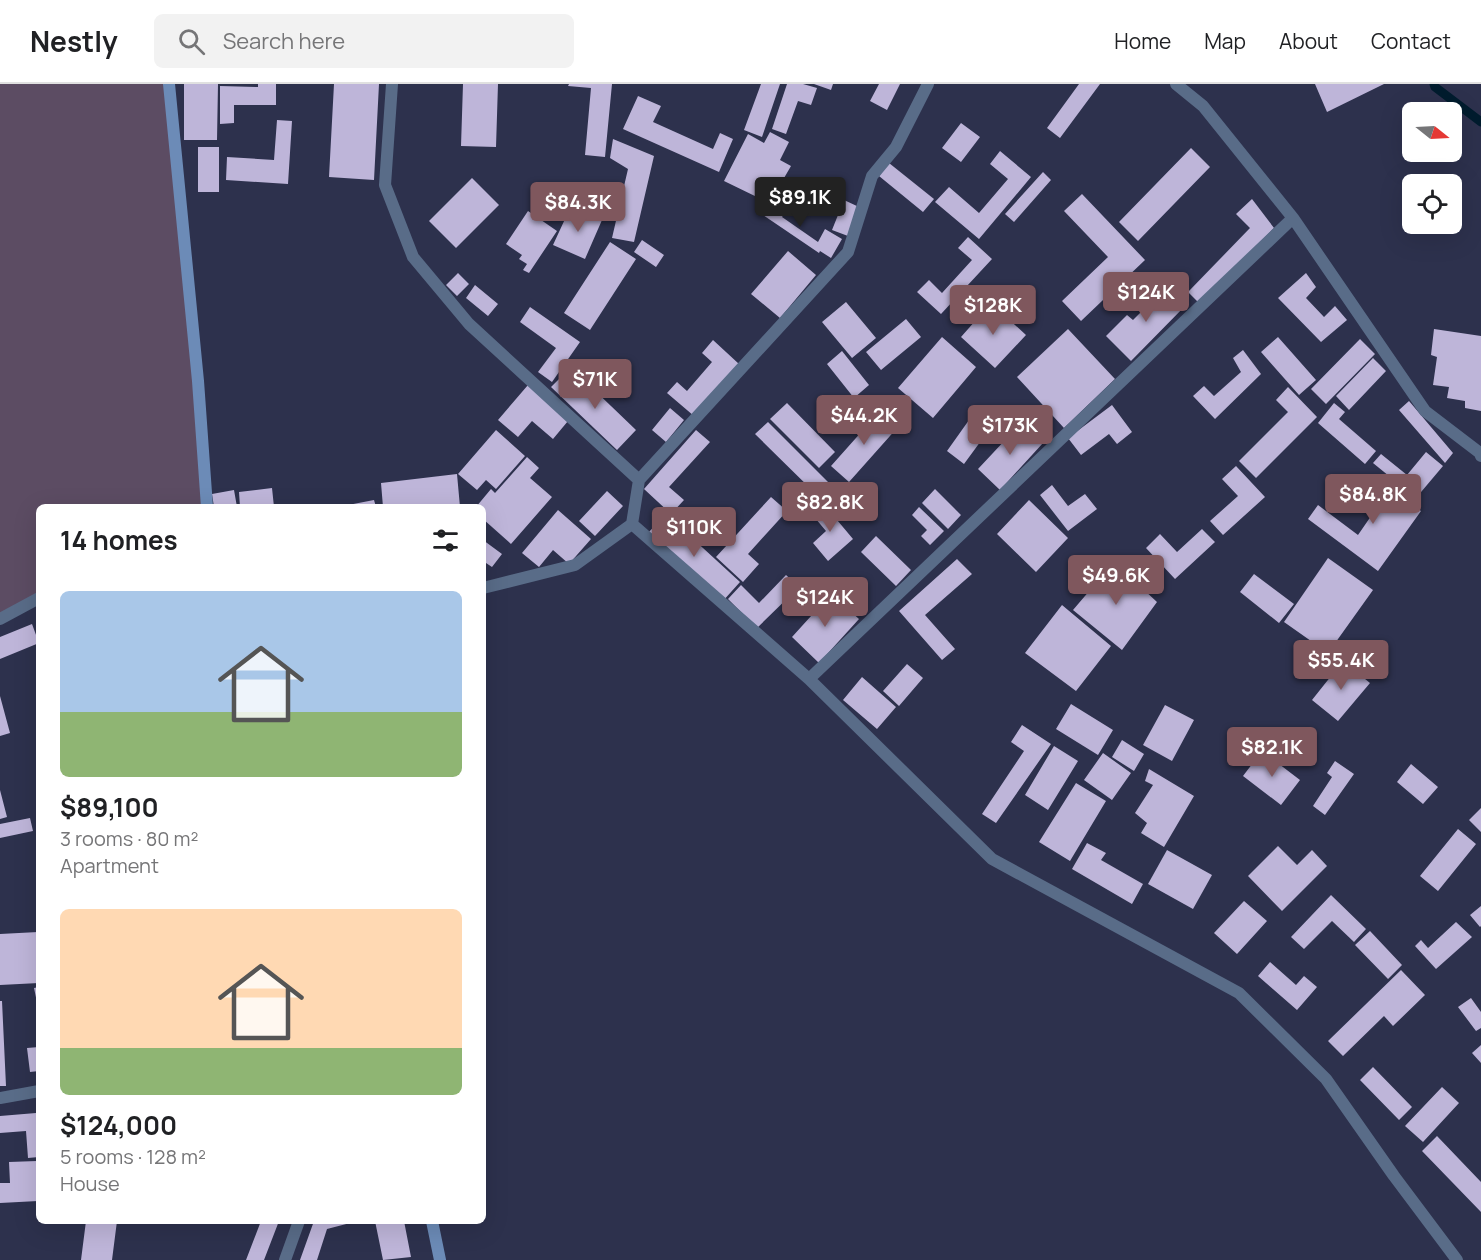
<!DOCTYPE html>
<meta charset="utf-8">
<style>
body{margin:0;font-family:Manrope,sans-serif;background:#f2f2f2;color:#202124;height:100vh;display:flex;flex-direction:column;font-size:22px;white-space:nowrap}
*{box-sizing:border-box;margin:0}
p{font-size:20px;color:#757577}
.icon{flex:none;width:33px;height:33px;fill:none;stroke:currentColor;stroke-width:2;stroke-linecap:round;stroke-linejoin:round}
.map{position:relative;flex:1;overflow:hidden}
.panel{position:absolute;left:36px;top:420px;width:450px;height:720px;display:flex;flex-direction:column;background:#fff;border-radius:9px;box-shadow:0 6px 24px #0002}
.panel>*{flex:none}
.needle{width:39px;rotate:108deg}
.controls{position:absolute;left:1402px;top:18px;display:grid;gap:12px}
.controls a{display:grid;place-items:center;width:60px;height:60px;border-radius:9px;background:#fff;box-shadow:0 6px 24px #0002;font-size:30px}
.price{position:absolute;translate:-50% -51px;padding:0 14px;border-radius:6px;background:#7f575d;color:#fff;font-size:20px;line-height:39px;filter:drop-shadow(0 2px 3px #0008)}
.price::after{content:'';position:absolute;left:50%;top:36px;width:18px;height:14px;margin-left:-9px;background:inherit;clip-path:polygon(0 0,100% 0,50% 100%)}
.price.on{background:#222;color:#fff}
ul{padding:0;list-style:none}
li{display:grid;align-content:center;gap:12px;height:318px;padding:0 24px}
li span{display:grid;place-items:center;height:186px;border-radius:9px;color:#555}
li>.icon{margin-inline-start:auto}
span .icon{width:108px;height:108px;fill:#fffc;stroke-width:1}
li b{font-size:26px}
h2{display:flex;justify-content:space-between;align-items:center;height:72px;padding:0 24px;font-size:26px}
header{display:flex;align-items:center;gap:36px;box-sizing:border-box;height:84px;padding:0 30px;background:#fff;border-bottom:2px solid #e0e0e0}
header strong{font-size:28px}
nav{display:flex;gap:33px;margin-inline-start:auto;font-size:21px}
.search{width:420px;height:54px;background:#f2f2f2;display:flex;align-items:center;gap:15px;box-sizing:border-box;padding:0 21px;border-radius:9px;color:#757577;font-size:22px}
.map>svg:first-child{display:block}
.green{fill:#5c4c63}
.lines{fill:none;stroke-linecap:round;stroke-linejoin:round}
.stream{stroke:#001c2e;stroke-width:9}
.building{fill:#beb5d9}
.street{stroke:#596c88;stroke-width:12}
.secondary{stroke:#6c8bb7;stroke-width:12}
</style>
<header>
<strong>Nestly</strong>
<div class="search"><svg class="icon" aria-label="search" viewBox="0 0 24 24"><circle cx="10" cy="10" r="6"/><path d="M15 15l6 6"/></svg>Search here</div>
<nav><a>Home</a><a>Map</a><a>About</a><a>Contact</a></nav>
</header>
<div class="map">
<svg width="1481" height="1176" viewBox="0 0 1481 1176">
<rect width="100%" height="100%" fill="#2d314d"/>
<path class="green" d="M0,0H169L204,423H39V514L0,535Z"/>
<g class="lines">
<path class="stream" d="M1434,0L1435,3L1481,38"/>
</g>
<path class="building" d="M184,0H218L217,56H184Z
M258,0H276V21H234V39L220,40V2L258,3Z
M334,0H379L374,96L329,93Z
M463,0H498L496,63L461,62Z
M569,0H612L605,73L585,71L591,4L568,2Z
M761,0H780L762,53L744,46Z
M787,0H803L817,4L811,21L798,17L786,50L772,45Z
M814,0H833L831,6Z
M879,0H900L887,26L870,17Z
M1079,0H1100L1060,54L1047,44Z
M1315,0H1384L1327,28Z
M638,12L661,22L653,38L713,65L720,49L733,55L719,88L623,45Z
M277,36L292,37L288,100L226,96L227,73L274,76Z
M961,39L980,53L961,78L942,64Z
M770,48L789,58L780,76L791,82L780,101L769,95L759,114L724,97L748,50L764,59Z
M613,55L654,72L634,158L612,154L628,85L610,74Z
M198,63H219V108H198Z
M1191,64L1210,83L1138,157L1119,138Z
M1000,67L1031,93L979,155L935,118L949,103L979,129L1008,95L990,80Z
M889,79L934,115L923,128L879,92Z
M1043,88L1051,96L1014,138L1005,130Z
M472,94L499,121L456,164L429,137Z
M776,109L792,118L782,133L818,158L825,145L842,155L831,174L820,167L819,169L763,131Z
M1082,110L1145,176L1081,237L1062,217L1108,173L1064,127Z
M1252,115L1274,144L1200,220L1188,208L1250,144L1236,130Z
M844,116L859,123L848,152L832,146Z
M571,122L602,136L585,175L553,161Z
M528,127L557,147L529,189L523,186L527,180L519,175L522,171L506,160Z
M968,153L992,175L941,230L917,208L929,196L942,209L972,176L958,164Z
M642,156L664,171L656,183L634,168Z
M610,158L636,175L590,246L564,229Z
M788,167L816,191L780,234L751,210Z
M458,189L469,200L457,212L446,201Z
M1306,189L1316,203L1306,214L1324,233L1335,222L1347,236L1321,258L1278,214Z
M1162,196L1186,221L1131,277L1106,252L1127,231L1133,236L1160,209L1154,203Z
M475,201L498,220L488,232L466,214Z
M846,218L876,254L852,274L822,238Z
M991,219L1026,251L995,284L961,253Z
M530,223L580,258L552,298L538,288L556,264L520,238Z
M906,235L921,253L881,286L866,268Z
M1068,245L1115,295L1064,344L1017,293Z
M1434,245L1481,252V327L1465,324V317L1447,314L1449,303L1433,301L1437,273L1431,271Z
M942,253L976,283L933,334L898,304Z
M1278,253L1316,296L1299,311L1261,268Z
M1360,255L1375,270L1326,320L1311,305Z
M713,256L739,280L694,332L667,309L677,298L687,307L712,278L702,269Z
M1243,266L1261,290L1215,335L1193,312L1204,302L1214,312L1241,288L1233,274Z
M842,267L869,301L854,314L827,280Z
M1373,274L1386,287L1349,326L1336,312Z
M566,288L582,303L586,298L636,346L617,366L551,303Z
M528,301L568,337L553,355L532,337L518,353L498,336Z
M1288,303L1317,333L1256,394L1239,377L1288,328L1276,316Z
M1409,317L1453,369L1445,379L1399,326Z
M787,319L835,368L819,384L770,335Z
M1334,319L1345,328L1339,335L1376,367L1365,380L1318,339Z
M1112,321L1132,348L1117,360L1109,350L1081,371L1068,354Z
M979,322L997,335L964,380L947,367Z
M670,324L684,336L666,358L652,346Z
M880,327L898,343L849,398L831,382Z
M768,338L832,402L820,414L755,350Z
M1021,339L1043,359L1000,406L978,385Z
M496,346L525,372L496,405L486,396L477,406L458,390Z
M696,346L710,358L669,403L684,416L671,430L644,405Z
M1426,368L1443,382L1416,414L1373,379L1381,370L1407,391Z
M527,373L539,384L530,394L552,413L511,460L483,435V423H476L491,405L495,409Z
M1236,382L1265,413L1223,451L1210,437L1238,412L1222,395Z
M457,390L460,423H383L381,399Z
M1373,393L1421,427L1378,487L1308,435L1318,421L1358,451L1378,422L1361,410Z
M1052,401L1068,422L1085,410L1097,425L1068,447L1040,411Z
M272,404L274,423H240L239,408Z
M935,405L961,431L948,445L922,419Z
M234,406L237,423H214L212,410Z
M607,407L623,422L595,452L579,437Z
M771,413L787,427L748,470L759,480L743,498L716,473Z
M374,416L376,423H344L343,422Z
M1029,416L1068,454L1036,488L997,450Z
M822,418L853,455L828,477L813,459L826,447L810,428Z
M919,423L944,447L930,461L921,452L927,446L912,431Z
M558,426L591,455L569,480L553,466L539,483L522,469Z
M666,430L740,498L722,518L647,450Z
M1202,445L1215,458L1175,495L1146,464L1160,450L1177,468Z
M876,452L911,486L896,502L861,468Z
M483,456L502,470L492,483L483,477Z
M1328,474L1373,506L1328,569L1284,538Z
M957,475L972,490L925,531L955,565L942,576L899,527Z
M1114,478L1157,518L1122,566L1073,526Z
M1254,490L1294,520L1279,539L1240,508Z
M786,491L799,503L757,544L728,515L741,501L759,519Z
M831,510L859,535L819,579L792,553Z
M1062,521L1111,562L1076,607L1025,569Z
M32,540L39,559L0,575V553Z
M1343,577L1370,599L1338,637L1312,616Z
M907,580L923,594L899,622L883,607Z
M862,593L896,623L877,645L843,616Z
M0,612L10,649L0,652Z
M1071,620L1113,646L1098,671L1056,645Z
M1165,621L1194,636L1172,677L1143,661Z
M1022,641L1051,660L996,739L982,730L1024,667L1011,658Z
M1122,656L1144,670L1134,687L1112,673Z
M1054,662L1078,677L1048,726L1025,711Z
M1262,667L1300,696L1281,721L1243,692Z
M1103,669L1131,689L1112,716L1084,696Z
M1335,677L1354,690L1325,731L1313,722L1332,693L1327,689Z
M1411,680L1438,703L1423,720L1397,698Z
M1149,685L1194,712L1164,763L1141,749L1147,739L1135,729L1153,701L1145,697Z
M1076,699L1106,717L1070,777L1039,758Z
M0,706L7,733L0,735Z
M1481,724V748L1469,736Z
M30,734L33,747L0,754V740Z
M1458,745L1476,760L1438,807L1420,792Z
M1087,759L1106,769L1101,776L1143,800L1132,820L1072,785Z
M1278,762L1297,781L1312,766L1327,782L1282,827L1248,792Z
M1167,766L1212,791L1193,825L1148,800Z
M1331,811L1366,845L1354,858L1332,837L1304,865L1291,853Z
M1244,817L1267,837L1237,870L1214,849Z
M1481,822V842L1480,843L1470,831Z
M1456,838L1472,853L1436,885L1415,862L1421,856L1428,864Z
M1370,847L1402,881L1388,895L1355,861Z
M38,848L39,899L0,901V850Z
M1270,878L1296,901L1304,892L1317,903L1297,926L1258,892Z
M1401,886L1425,911L1393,942L1384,932L1343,972L1328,957Z
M39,903V923H38L34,904Z
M1471,914L1481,928V944L1476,947L1458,923Z
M0,917H2L6,1002H0Z
M1481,961V979L1472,969Z
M39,963V987L30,988L27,964Z
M1373,983L1412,1023L1399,1036L1360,996Z
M1442,1003L1459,1019L1423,1058L1405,1042Z
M36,1029L39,1073L28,1074L26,1047L0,1049V1032Z
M1437,1052L1481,1098V1128L1422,1067Z
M37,1077L38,1117L0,1119V1099H10L9,1078Z
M86,1137H117L112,1176H81Z
M261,1137H279L264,1176H246Z
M314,1137L354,1138L327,1145L317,1176H300Z
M375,1137H404L411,1173L383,1176Z"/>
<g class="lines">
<path class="street" d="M392,0L385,101L413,173L469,240L639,396
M1176,0L1203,22L1293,134L1425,327L1480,369L1481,372
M632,440L639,396L848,168L872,92L896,63L928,0
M483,504L575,481L632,440L809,595L992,775L1239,909L1326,995L1394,1092L1457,1176
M0,535L39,514
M809,595L1293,134
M0,1014L39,1007
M285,1176L299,1137"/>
<path class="secondary" d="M169,0L198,297L207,423
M432,1137L440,1176"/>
</g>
</svg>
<div class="controls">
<a><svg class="needle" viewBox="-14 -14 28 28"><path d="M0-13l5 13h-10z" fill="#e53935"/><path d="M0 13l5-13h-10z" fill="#757577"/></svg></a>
<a><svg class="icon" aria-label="locate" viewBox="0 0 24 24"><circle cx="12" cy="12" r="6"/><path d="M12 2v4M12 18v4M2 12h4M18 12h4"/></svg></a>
</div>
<b class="price on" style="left:800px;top:144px">$89.1K</b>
<b class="price" style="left:578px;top:149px">$84.3K</b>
<b class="price" style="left:1146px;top:239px">$124K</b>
<b class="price" style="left:993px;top:252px">$128K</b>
<b class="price" style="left:595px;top:326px">$71K</b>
<b class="price" style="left:864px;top:362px">$44.2K</b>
<b class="price" style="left:1010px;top:372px">$173K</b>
<b class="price" style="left:1373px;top:441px">$84.8K</b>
<b class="price" style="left:830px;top:449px">$82.8K</b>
<b class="price" style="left:694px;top:474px">$110K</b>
<b class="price" style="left:1116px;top:522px">$49.6K</b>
<b class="price" style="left:825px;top:544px">$124K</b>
<b class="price" style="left:1341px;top:607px">$55.4K</b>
<b class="price" style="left:1272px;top:694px">$82.1K</b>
<section class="panel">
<h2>14 homes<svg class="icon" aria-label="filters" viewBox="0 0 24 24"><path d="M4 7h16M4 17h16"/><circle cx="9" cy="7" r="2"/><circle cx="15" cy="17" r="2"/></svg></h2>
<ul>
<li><span style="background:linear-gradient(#a9c7e8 65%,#8fb573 0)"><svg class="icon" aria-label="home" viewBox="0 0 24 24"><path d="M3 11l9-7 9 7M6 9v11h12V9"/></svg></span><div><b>$89,100</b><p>3 rooms · 80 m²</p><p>Apartment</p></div></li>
<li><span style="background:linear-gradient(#ffd9b3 75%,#8fb573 0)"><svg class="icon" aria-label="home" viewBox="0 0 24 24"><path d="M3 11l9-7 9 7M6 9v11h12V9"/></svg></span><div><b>$124,000</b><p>5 rooms · 128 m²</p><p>House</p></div></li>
</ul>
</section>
</div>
